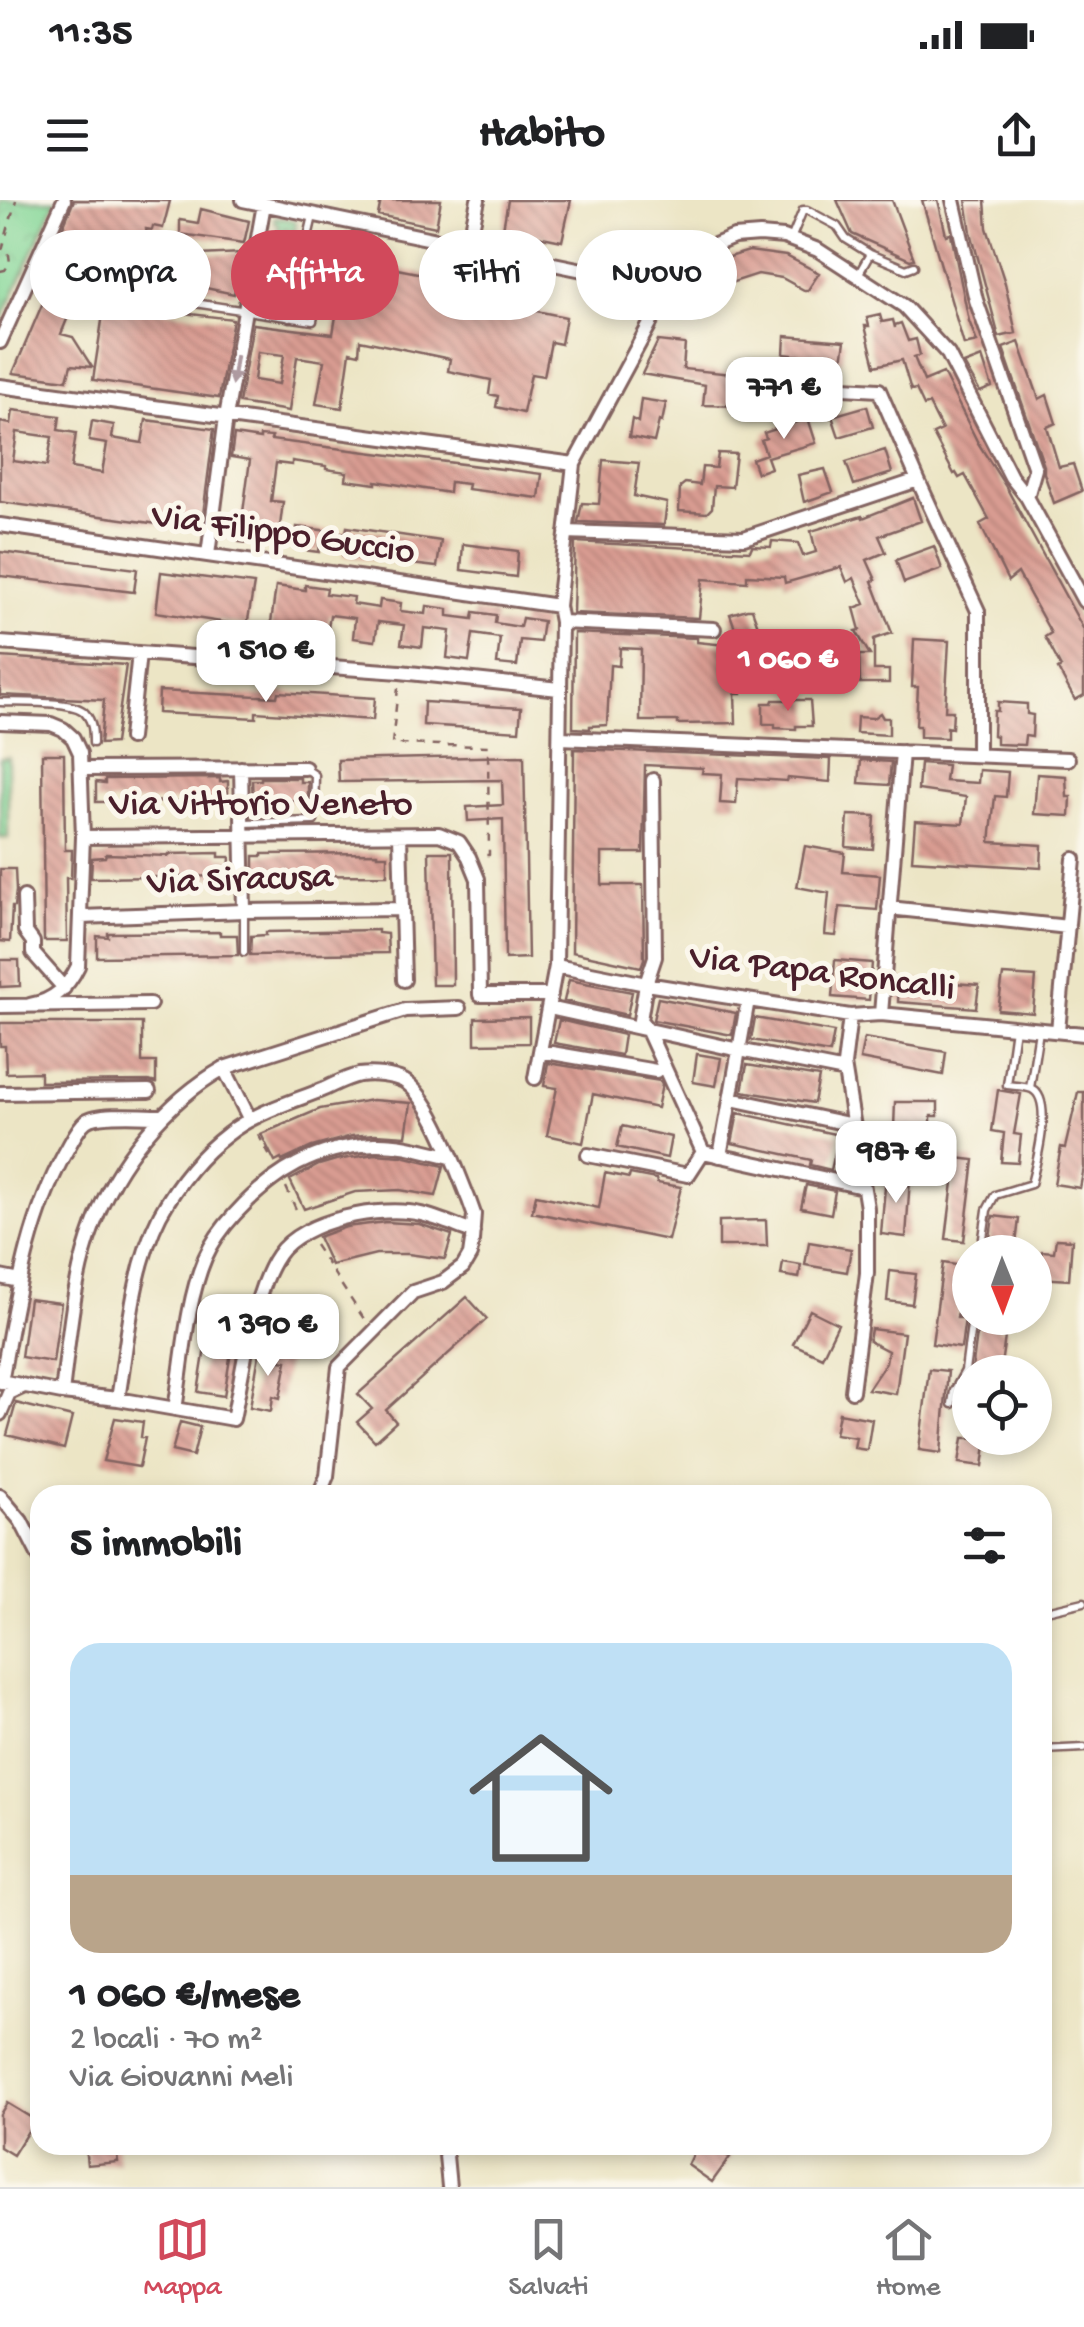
<!DOCTYPE html>
<html lang="it">
<meta charset="utf-8">
<style>
body{margin:0;font-family:"Gochi Hand",sans-serif;background:#f6f6f6;color:#202124;height:100vh;display:flex;flex-direction:column;font-size:38px;white-space:nowrap}
*{box-sizing:border-box;margin:0}
p{font-size:32px;color:#757577}
.icon{flex:none;width:55px;height:55px;fill:none;stroke:currentColor;stroke-width:2;stroke-linecap:round;stroke-linejoin:round}
.map{position:relative;flex:1;overflow:hidden}
.panel{position:absolute;left:30px;top:1285px;width:1022px;height:670px;display:flex;flex-direction:column;background:#fff;border-radius:30px;box-shadow:0 5px 15px #0003}
.panel>*{flex:none}
.hud{position:absolute;left:30px;top:30px;width:1025px;height:90px;display:flex;gap:20px}
.needle{width:65px;rotate:179deg}
.buttons{position:absolute;left:952px;top:1035px;display:grid;gap:20px}
.buttons a{display:grid;place-items:center;width:100px;height:100px;border-radius:50%;background:#fff;box-shadow:0 5px 15px #0003;font-size:50px}
.price{position:absolute;translate:-50% -85px;padding:0 22px;border-radius:20px;background:#fff;color:#222;font-size:32px;line-height:65px;filter:drop-shadow(0 2px 5px #0008)}
.price::after{content:'';position:absolute;left:50%;top:60px;width:30px;height:22px;margin-left:-15px;background:inherit;clip-path:polygon(0 0,100% 0,50% 100%)}
.price.current{background:#d1495b;color:#fff}
ul{padding:0;list-style:none}
li{display:grid;align-content:center;gap:20px;height:530px;padding:0 40px}
li span{display:grid;place-items:center;height:310px;border-radius:30px;color:#555}
li>.icon{margin-inline-start:auto}
span .icon{width:180px;height:180px;fill:#fffc;stroke-width:1}
li b{font-size:42px}
h2{display:flex;justify-content:space-between;align-items:center;height:120px;padding:0 40px;font-size:42px}
.tag{padding:0 35px;border-radius:45px;background:#fff;box-shadow:0 5px 15px #0003;font-size:35px;line-height:90px}
.tag.current{background:#d1495b;color:#fff}
.status{display:flex;justify-content:space-between;align-items:center;height:70px;padding:0 50px;background:#fff;direction:ltr}
.status svg{height:28px;fill:currentColor}
header{display:flex;justify-content:space-between;align-items:center;height:130px;padding:0 40px;background:#fff;font-size:45px;font-weight:700}
.tab-bar{display:flex;justify-content:space-around;align-items:center;height:140px;border-top:2px solid #e0e0e0;background:#fff;font-size:28px;color:#757577}
.tab-bar a{display:grid;justify-items:center;gap:5px}
.tab-bar .current{color:#d1495b}
.map>svg:first-child{display:block}
.green{fill:#85d798;stroke:#687b62;stroke-width:2.5}
.park{fill:url(#park-crowns);stroke:#687b62;stroke-width:2.5}
.building{fill:url(#building-back-hatch);fill-rule:evenodd}
.lines{fill:none;stroke-linecap:round;stroke-linejoin:round}
.lane-casing{stroke:#836461;stroke-width:11}
.street-casing{stroke:#836461;stroke-width:18}
.path{stroke:#836461;stroke-width:2.5;stroke-dasharray:8 8;stroke-linecap:butt}
.lane{stroke:#fff;stroke-width:6}
.street{stroke:#fff;stroke-width:12}
.oneway{fill:#ae9aa0}
.labels{text-anchor:middle;dominant-baseline:central;stroke-width:10;stroke-linejoin:round;paint-order:stroke}
.street-label{font-size:38px;fill:#4a1f2b;stroke:#fbf7ec}
</style>
<div class="status"><b>11:35</b><svg viewBox="0 0 49 12"><path d="M0 12V9h3v3zM5 12V6h3v6zM10 12V3h3v9zM15 12V0h3v12zM26 1h20v11H26zM47 4h2v5h-2z"/></svg></div>
<header><svg class="icon" aria-label="menu" viewBox="0 0 24 24"><path d="M4 6h16M4 12h16M4 18h16"/></svg>Habito<svg class="icon" aria-label="share" viewBox="0 0 24 24"><path d="M12 15V3M7 8l5-5 5 5M5 13v7h14v-7"/></svg></header>
<div class="map">
<svg width="1084" height="1987" viewBox="0 0 1084 1987">
<defs>
<pattern id="park-crowns" width="20" height="18" patternUnits="userSpaceOnUse" patternTransform="scale(2.5)"><rect width="20" height="18" fill="#85d798"/><path d="M2 6a3 3 0 1 1 6 0M12 15a3 3 0 1 1 6 0" fill="none" stroke="#74b883"/></pattern>
<pattern id="building-back-hatch" width="6" height="6" patternUnits="userSpaceOnUse" patternTransform="scale(2.5)"><rect width="6" height="6" fill="#d99c92"/><path d="M-1 5l2 2M0 0l6 6M5-1l2 2" fill="none" stroke="#b27f77"/></pattern>
</defs>
<rect width="100%" height="100%" fill="#fbf7ec"/>
<filter id="ink" filterUnits="userSpaceOnUse"><feTurbulence type="fractalNoise" baseFrequency=".01" numOctaves="2"/><feDisplacementMap in="SourceGraphic" scale="20" xChannelSelector="R" yChannelSelector="G"/><feConvolveMatrix kernelMatrix="1 2 1 2 8 2 1 2 1" color-interpolation-filters="sRGB"/></filter>
<filter id="wash" filterUnits="userSpaceOnUse"><feTurbulence type="fractalNoise" baseFrequency=".0048" numOctaves="4" result="noise"/><feDisplacementMap in="SourceGraphic" scale="40" xChannelSelector="R" yChannelSelector="G"/><feGaussianBlur stdDeviation="2.25" result="paint"/><feColorMatrix in="noise" values="0 0 0 0 0 0 0 0 0 0 0 0 0 0 0 0 0 1.4 0 .05"/><feComposite in="paint" operator="in"/></filter>
<g filter="url(#wash)">
<rect width="100%" height="100%" fill="#ece5c5"/>
<path class="green" d="M275,17L296,21L295,32L285,28L275,87L281,94L279,105L272,104L268,95L279,26L274,20Z
M8,557V638H0V558Z"/>
<path class="park" d="M0,0H56L0,124Z"/>
<g id="blocks">
<path class="building" d="M74,0L170,1L163,28L153,26L152,30L146,29L149,58L164,57L166,72L131,75L129,59L117,62L94,53L61,134L73,137L92,167L71,165L67,180L13,173L61,60L51,56Z
M381,0H441L436,27L378,15Z
M508,0H571L562,41L503,29Z
M837,0H892L914,59L910,60L852,34Z
M922,0H938L946,35L951,34L969,121L977,142L964,145Z
M966,0H985L987,28L1005,83L1016,133L999,137L971,32Z
M201,9L249,21L244,43L180,34V20L198,23Z
M749,51L786,56L819,73L808,90H804L782,78L758,74L727,84L709,98L698,121L676,111L695,79L723,59Z
M242,53L234,94L192,85L199,55Z
M392,68L464,82L462,96L566,117L561,144L551,142L544,176L531,174L523,213L496,207L498,196L489,194L491,180L448,171L450,159L360,140L359,154L350,152L342,208L316,204L324,161L297,157L289,211L239,203L253,124L333,134L340,92L385,101ZM258,152L284,155L279,184L254,180Z
M105,101L149,106V109L233,119L219,198L93,180Z
M880,115L882,122L893,120L895,128V125L901,123L908,141L916,139L920,155L914,157L924,181L943,173L978,243L1006,287L1084,430V495L1075,500L1058,469L1061,467L1045,437L1051,433L1018,373L1008,381L980,324L989,319L965,275L959,278L956,273L954,274L933,234L942,230L929,204L924,206L916,189L911,190L902,160L875,166L865,126H869L867,118Z
M785,136L845,141L842,161L784,154Z
M658,141L685,144L683,169L780,179L778,199L768,197V202L747,199L746,195L743,206L703,205L705,185L642,174Z
M1019,142L1039,199L1047,195L1056,223L1047,227L1059,267L1073,264L1082,291L1054,303L1044,273V266L1003,148Z
M982,157L992,187L980,192L964,164Z
M641,199L666,203L662,222L659,221L654,242L629,237L632,219L638,222Z
M867,206L873,227L839,237L832,216Z
M13,210L60,216L58,230L76,233L71,268L102,273L107,244L89,241L92,221L114,225L112,238L142,243L146,220L214,229L201,330L0,302V222L11,224ZM17,232L52,237L47,266L13,261Z
M808,218L816,243L767,257L771,268L757,273L752,259L766,254L761,240L766,238L764,233Z
M234,235L260,239V236L272,237L271,240L542,274L539,298L467,289L468,284L450,282L449,293L376,281V284L346,280L347,272L326,269V266L292,261V265L276,263L271,301L283,302L279,334L267,333L265,345L239,342L250,260L231,257Z
M885,250L892,273L854,285L846,262Z
M718,253L736,254L732,287L714,286L712,308L707,313L679,311L680,287L685,283L700,285L702,267L716,268Z
M603,260L639,263L634,296L667,303L664,325L578,322L582,303L599,304Z
M825,269L833,292L804,302L798,275Z
M913,298L921,321L879,336L886,352L867,360L876,380L872,381L892,433L874,439V470H889V483H860L859,455H870L856,431L860,430L854,408L865,404L854,378L847,382L841,367L785,383L784,377L747,375V382L703,379L699,418L573,413L575,342L750,351L752,346L771,347L772,341L798,343L803,356L816,352L811,331L862,316L863,318Z
M297,327L346,333L347,327L441,341L437,367L343,356L345,346L320,342L319,352L295,349Z
M463,344L518,351L516,377L461,370Z
M934,346L942,369L904,383L896,360Z
M0,352L137,369L134,392L0,376Z
M161,372L254,384L247,426L156,412Z
M305,385L327,388L326,394L354,397L353,404L379,408L380,400L401,403L400,411L426,414L427,406L448,409V416L473,419L474,412L496,415L495,423L520,427L522,418L543,421L540,442L520,440L517,466L497,464L500,438L473,434L469,461L447,458L450,431L424,428L422,447L401,444L404,425L378,422L375,441L353,438L355,418L330,415L327,435L270,430L276,386L305,390Z
M747,409H752L765,445L759,447L757,470L741,468V493H735L736,523L678,524V521H640L641,449L620,448L619,466L610,465L607,525L590,526V529L573,528L574,433L697,438V442L726,445L737,434L730,414Z
M914,439L949,441L945,511H953L952,528L947,527V538L920,537V526H916L918,487H912Z
M811,452H833L834,470H825L826,481H811Z
M0,457L126,465L115,543L100,544L104,500L0,495Z
M159,491L277,497L278,492L375,498L373,520L256,512V518L158,513Z
M773,500H810L812,526H796V529L775,528V524H763V503H772Z
M424,502L521,508L519,531L423,525Z
M998,502L1027,504V514L1033,515L1032,537L1025,536L1024,545L996,544V536L993,535L994,511H998Z
M880,513L883,518H889V535L856,533L857,517L873,518Z
M574,549L831,559L830,582L788,578L787,581L738,578L736,604L720,603L722,574L702,573L703,568L645,565L643,653H602V685H643L644,759L641,767L572,752Z
M42,554H64L65,650H72L71,678H66L67,741H44Z
M524,556L528,758L505,759L503,619L468,621L467,607L503,605L502,580L339,582L338,560Z
M861,560L891,562L889,585L859,583Z
M920,563L947,565L945,581L978,583L979,570L1008,572L1006,597L995,596L990,642L1042,645L1041,668L912,660L915,621L963,624L966,597L918,590Z
M1037,574L1066,576L1067,597H1071L1070,616L1034,614Z
M220,578V582L228,581V601L96,602V582L105,583V579Z
M261,578H300V582H308V600L253,601L252,580H261Z
M848,615L875,616L873,649L846,647Z
M805,646L845,653L843,672L880,675L877,710L840,707L836,736L825,735L829,693L797,687Z
M429,652H452L453,785H432Z
M219,653V657H230L229,676L91,678L92,658L105,657L106,654L169,656V654Z
M377,653V655H387V675L254,676V656H262V654Z
M0,669H15L16,691L14,707H12L10,742L0,741Z
M378,730V733L387,734L388,753L250,755L251,736L266,735V732Z
M220,732V735H237L238,755L97,757V736L108,737V733Z
M0,760H19L20,786L0,787Z
M835,760L872,763L869,800L832,797Z
M1003,775L1036,777L1033,813L998,810Z
M899,779L979,785L976,808L898,802Z
M569,780L632,792L627,815L564,801Z
M658,798L736,813L732,835L653,820Z
M529,817V843L475,844V818Z
M755,818L834,832L830,853L751,840Z
M559,820L624,835L621,855L554,843Z
M0,823H142V862H156V883L149,881L40,882V872L6,873L5,846H0Z
M864,838L946,852L943,875L860,859Z
M697,854L721,858L716,886L693,882Z
M548,863L660,881L662,885L657,908L593,894L583,943L547,935L557,888L544,886Z
M747,865L819,877L814,903L742,891Z
M998,890L1021,894L1014,934L1021,935L1018,963L1001,962L1004,933L992,931Z
M1078,892H1084V968L1080,988L1054,984L1061,947L1065,948Z
M372,900L411,903L406,936L375,934L352,936L312,947L282,961L281,959L275,962L261,934L320,909Z
M895,902H938V916H931V928H894Z
M738,913L839,935L831,970L810,965L811,960L732,943Z
M622,926L671,937L667,958L617,947Z
M375,954L402,956L444,966L436,996L400,990L355,992L304,1009L290,980L319,965L336,960Z
M956,958L974,960L964,1041L946,1039Z
M605,973L629,978L630,974L656,979L657,983L681,987L668,1040L532,1012L536,995L599,1008Z
M886,975L910,978L906,1037L881,1034Z
M806,985L835,991L831,1014L801,1008Z
M993,1016L1019,1019L1015,1052H988Z
M766,1020L767,1046H719V1021Z
M386,1022L419,1024L452,1035L445,1059L408,1054H376L331,1065L318,1037L346,1027Z
M1056,1039L1072,1040L1069,1080L1040,1078L1042,1051L1054,1052Z
M809,1042L851,1049L847,1072L805,1065Z
M783,1062L801,1065L799,1078L781,1075Z
M943,1063L963,1066L957,1118H965L961,1148L932,1144Z
M890,1071L916,1074L912,1104L887,1101Z
M467,1097L487,1119L386,1210L396,1222L375,1241L357,1222L372,1209L358,1194Z
M29,1099L61,1103L53,1162L21,1157Z
M810,1110L838,1124L822,1157L793,1144Z
M979,1118H999L998,1129L1006,1130L1000,1172H972Z
M871,1129L904,1133L896,1194L868,1189L886,1162L888,1151L869,1141Z
M207,1135L233,1139L224,1196L198,1192Z
M260,1149L281,1152L280,1160L287,1161L280,1198L273,1196L271,1211L250,1207Z
M929,1169L948,1171L941,1253L919,1250Z
M16,1203L72,1217L64,1249L7,1235Z
M839,1213L872,1219L867,1250L854,1248L856,1237L835,1234Z
M115,1218L143,1222L141,1237L145,1238L139,1267L103,1261Z
M180,1222L200,1227L193,1256L172,1251Z
M963,1238H987L983,1266L959,1263Z
M7,1903L35,1920L13,1955L0,1947V1914Z
M85,1945H116L118,1962L87,1965Z
M698,1945H705L730,1957L712,1982L688,1965Z"/>
</g>
</g>
<g filter="url(#ink)">
<use href="#blocks" fill-opacity="0" stroke="#836461" stroke-width="2.5"/>
<g class="lines">
<defs>
<path id="lane" d="M791,39L803,10H807L837,26L846,39L870,54
M858,75L870,54L906,69L914,66
M161,98L313,121C318,95 328,70 304,51
M289,118L313,16
M0,502C19,503 74,500 85,513C93,522 93,532 93,543
M244,623L314,621L315,575L306,569
M244,713V752
M1030,888L1039,831
M981,1052L987,1010L995,995L1031,984C1036,964 1054,900 1032,889C1025,886 1014,886 1007,885L1015,828
M952,1204L954,1191L965,1171L972,1118
M1042,1412L1084,1402
M1042,1550L1084,1548"/>
<path id="street" d="M243,0L670,88
M953,0L976,100L1035,269L1027,297
M468,48L478,0
M0,142L64,0
M0,186L574,264
M808,186L879,190L918,280
M0,325L558,406
M566,332L744,338L918,280L978,411V555
M208,355L226,217L264,4
M561,422L714,429
M0,443L400,472L559,489
M0,522L51,524L63,529L73,538L80,553L83,637L78,766C68,787 54,801 30,805
M130,538L139,453
M560,538L1068,559
M241,568L244,711
M82,569L305,568
M653,580L655,757L646,784L640,820L647,829L703,952
M400,635L404,780
M83,637L439,634L459,642L469,657L478,679L480,795H551
M24,697L25,731L33,742V753L64,788
M889,708L1068,727
M81,717L244,711L401,709
M556,766L646,784L850,816L881,814L1084,834
M0,806L150,804
M549,808L739,850L845,871
M881,814L902,552
M850,816L844,865L867,1008V1073L852,1191
M1058,831L1074,659
M540,851L656,871
M224,868L250,920
M535,878L556,766L561,422L558,406L574,264L678,72L705,49L734,37L760,35L784,37L818,50L904,106L948,154L1011,277L1027,297L1084,401
M0,893L149,891
M731,899L853,925
M703,952L863,987
M588,955L688,975L703,952
M720,956L748,800
M0,1077L20,1081
M0,1181L62,1193L118,1199L233,1219C243,1173 252,1092 278,1055C302,1019 382,1005 421,1014C438,1018 456,1026 473,1032
M1,1182C16,1102 25,1026 65,953C71,943 77,928 86,921C99,912 144,916 162,916
M62,1193C69,1138 73,1078 93,1026C116,962 166,901 224,868L405,810L459,808
M118,1199C128,1139 132,1070 160,1015C177,984 200,955 228,934C255,912 293,902 324,889C335,884 348,877 359,875C373,873 392,875 404,881C432,898 456,969 469,1000L474,1014L472,1041L470,1055L463,1067L443,1082L413,1092L339,1167L327,1276L319,1295
M175,1209C183,1162 186,1103 205,1058C212,1042 223,1027 235,1014C274,971 316,947 375,944C401,943 426,951 451,957
M0,1214L9,1193L22,1187
M0,1296L21,1321L40,1358
M445,1945L449,1987"/>
</defs>
<use href="#lane" class="lane-casing"/>
<use href="#street" class="street-casing"/>
<path class="path" d="M2,50L16,0
M0,71L5,70L10,63L9,55L4,51
M338,81L346,60L350,35
M398,488L392,544L488,546L489,655H483
M258,934L273,962
M286,987L299,1016
M315,1045L366,1122"/>
<use href="#lane" class="lane"/>
<use href="#street" class="street"/>
</g>
<defs><path id="oneway-solid" d="M-6-.8H1V-3.2L6.5 0L1 3.2V.8H-6Z" transform="scale(2.5)"/></defs>
<use class="oneway" href="#oneway-solid" transform="translate(234 170) rotate(99)"/>
</g>
<g class="labels">
<g class="street-label">
<text transform="translate(283 336) rotate(8)">Via Filippo Guccio</text>
<text x="261" y="606">Via Vittorio Veneto</text>
<text transform="translate(240 682) rotate(-2)">Via Siracusa</text>
<text transform="translate(822 775) rotate(7)">Via Papa Roncalli</text>
</g>
</g>
</svg>
<div class="buttons">
<a><svg class="needle" viewBox="-14 -14 28 28"><path d="M0-13l5 13h-10z" fill="#e53935"/><path d="M0 13l5-13h-10z" fill="#757577"/></svg></a>
<a><svg class="icon" aria-label="locate" viewBox="0 0 24 24"><circle cx="12" cy="12" r="6"/><path d="M12 2v4M12 18v4M2 12h4M18 12h4"/></svg></a>
</div>
<b class="price" style="left:784px;top:242px">771 €</b>
<b class="price" style="left:266px;top:505px">1 510 €</b>
<b class="price current" style="left:788px;top:514px">1 060 €</b>
<b class="price" style="left:896px;top:1006px">987 €</b>
<b class="price" style="left:268px;top:1179px">1 390 €</b>
<div class="hud">
<a class="tag">Compra</a>
<a class="tag current">Affitta</a>
<a class="tag">Filtri</a>
<a class="tag">Nuovo</a>
</div>
<section class="panel">
<h2>5 immobili<svg class="icon" aria-label="filters" viewBox="0 0 24 24"><path d="M4 7h16M4 17h16"/><circle cx="9" cy="7" r="2"/><circle cx="15" cy="17" r="2"/></svg></h2>
<ul>
<li><span style="background:linear-gradient(#bfe0f5 75%,#b9a48a 0)"><svg class="icon" aria-label="home" viewBox="0 0 24 24"><path d="M3 11l9-7 9 7M6 9v11h12V9"/></svg></span><div><b>1 060 €/mese</b><p>2 locali · 70 m²</p><p>Via Giovanni Meli</p></div></li>
</ul>
</section>
</div>
<nav class="tab-bar">
<a class="current"><svg class="icon" aria-label="map" viewBox="0 0 24 24"><path d="M3 6l6-2 6 2 6-2v14l-6 2-6-2-6 2zM9 4v14M15 6v14"/></svg>Mappa</a>
<a><svg class="icon" aria-label="saved" viewBox="0 0 24 24"><path d="M7 4h10v16l-5-4-5 4z"/></svg>Salvati</a>
<a><svg class="icon" aria-label="home" viewBox="0 0 24 24"><path d="M3 11l9-7 9 7M6 9v11h12V9"/></svg>Home</a>
</nav>
